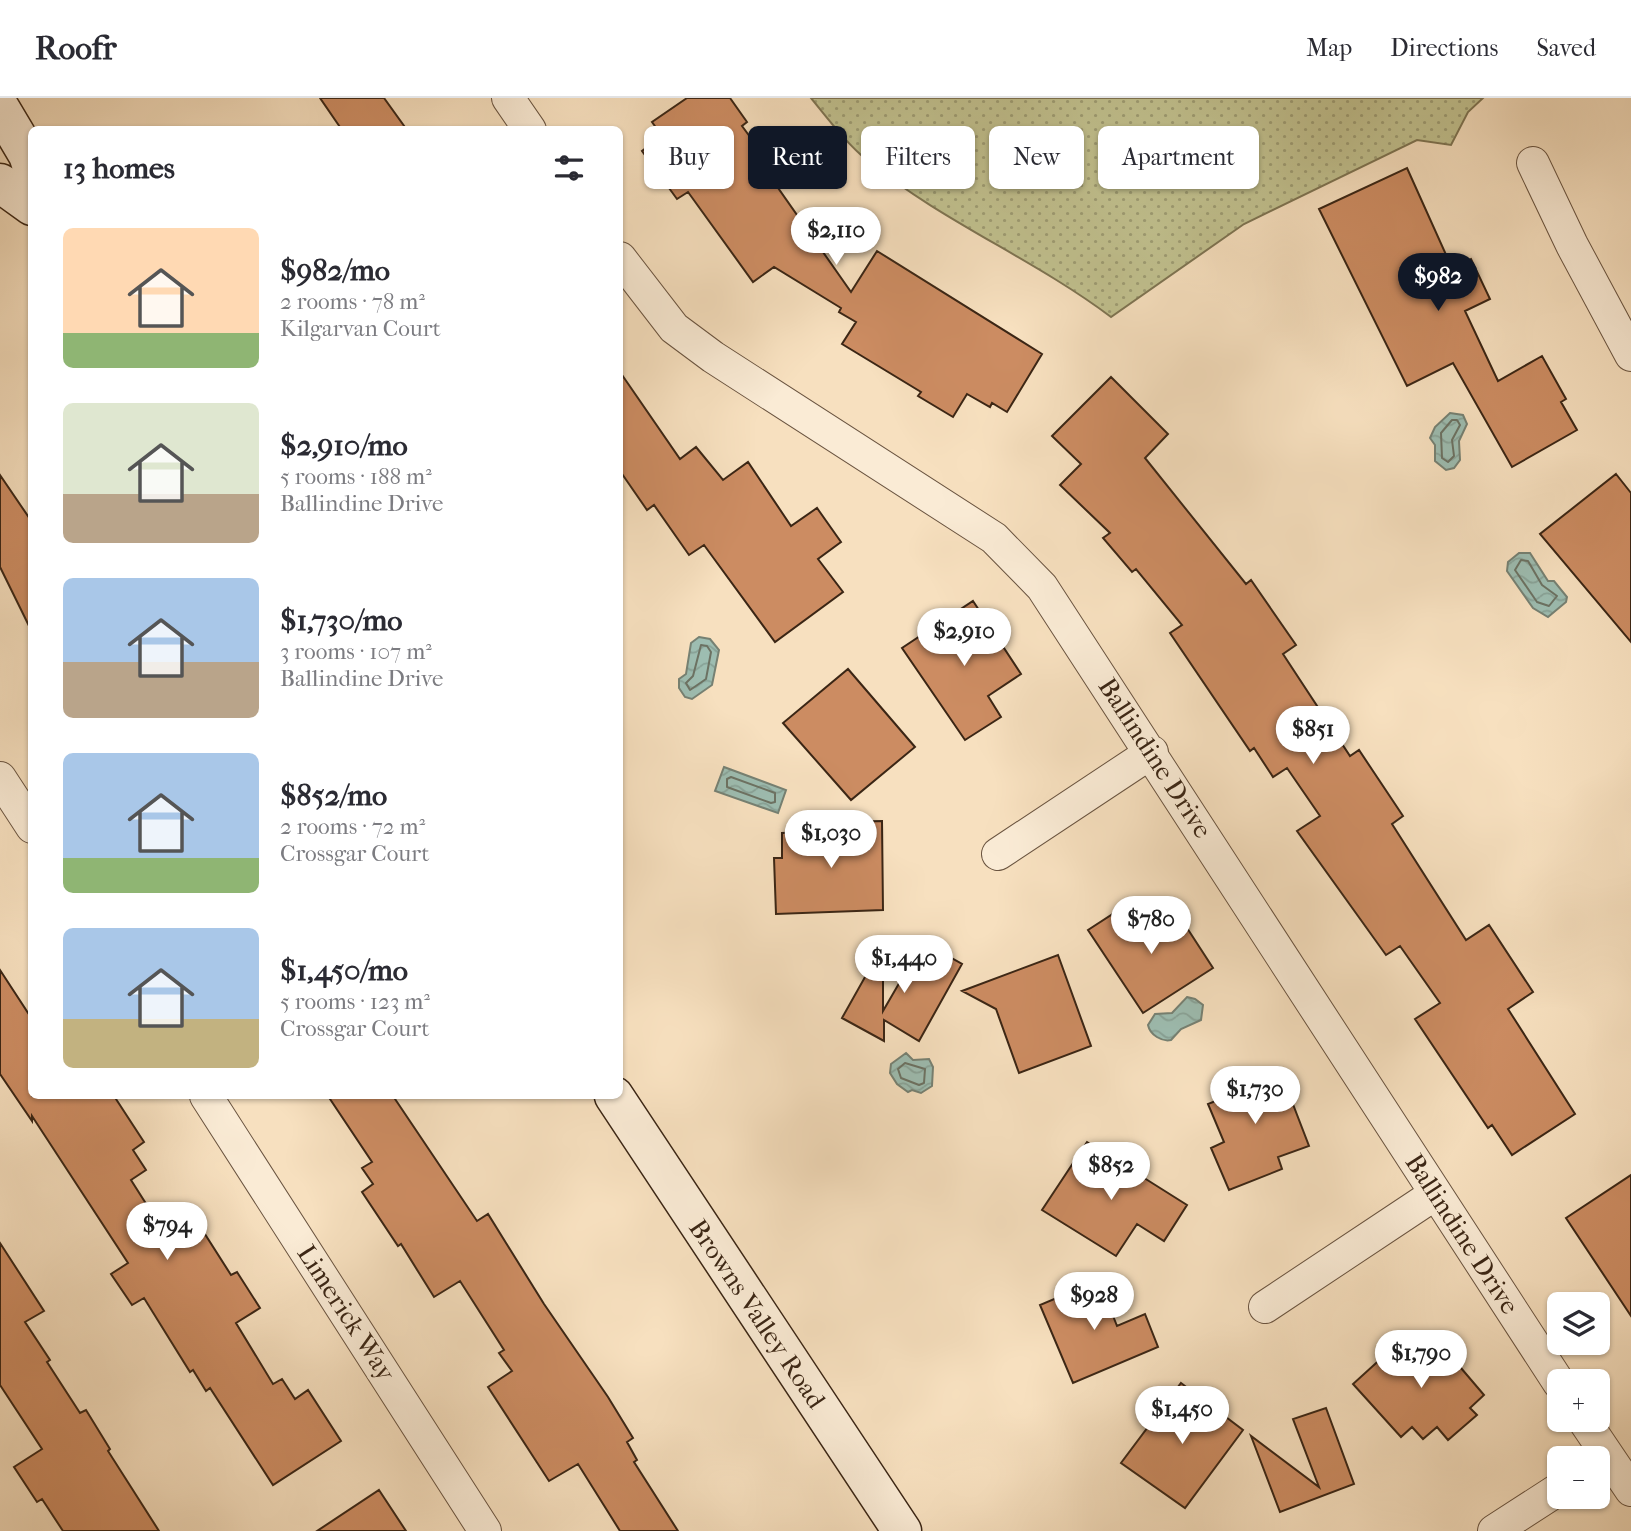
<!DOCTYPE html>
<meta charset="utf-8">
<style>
body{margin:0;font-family:"IM FELL French Canon",serif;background:#f7f7f7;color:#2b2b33;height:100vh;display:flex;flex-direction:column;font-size:26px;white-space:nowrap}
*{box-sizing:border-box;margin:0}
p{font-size:23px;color:#7c7c81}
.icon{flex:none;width:38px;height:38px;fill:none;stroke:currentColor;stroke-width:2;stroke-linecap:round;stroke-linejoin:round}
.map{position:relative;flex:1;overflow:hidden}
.details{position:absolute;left:28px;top:28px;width:595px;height:973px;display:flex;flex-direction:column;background:#fff;border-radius:10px;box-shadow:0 2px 5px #0004}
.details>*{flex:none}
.guide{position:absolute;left:644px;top:28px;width:665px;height:63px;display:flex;gap:14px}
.controls{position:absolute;left:1547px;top:1194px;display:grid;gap:14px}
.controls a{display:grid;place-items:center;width:63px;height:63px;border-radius:10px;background:#fff;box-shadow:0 2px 5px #0004;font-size:35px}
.price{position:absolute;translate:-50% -60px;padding:0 16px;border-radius:24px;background:#fff;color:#222;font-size:23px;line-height:46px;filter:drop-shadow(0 2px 4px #0008)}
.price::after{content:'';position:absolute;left:50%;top:42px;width:21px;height:16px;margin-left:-10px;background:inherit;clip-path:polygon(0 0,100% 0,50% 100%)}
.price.current{background:#111827;color:#fff}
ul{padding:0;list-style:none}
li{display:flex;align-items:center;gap:21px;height:175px;padding:0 35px}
li span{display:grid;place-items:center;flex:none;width:196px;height:140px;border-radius:10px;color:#555}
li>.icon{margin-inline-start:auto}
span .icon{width:84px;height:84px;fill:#fffc;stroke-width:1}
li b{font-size:30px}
h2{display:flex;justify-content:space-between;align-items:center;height:84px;padding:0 35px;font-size:30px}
.pill{padding:0 24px;border-radius:10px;background:#fff;box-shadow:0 2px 5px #0004;font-size:24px;line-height:63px}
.pill.current{background:#111827;color:#fff}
header{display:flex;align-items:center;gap:42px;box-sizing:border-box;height:98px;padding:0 35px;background:#fff;border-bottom:2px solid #e1e1e2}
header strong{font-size:33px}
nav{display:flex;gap:38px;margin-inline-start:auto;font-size:24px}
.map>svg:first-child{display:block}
.park{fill:url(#park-dots);stroke:#7e7452;stroke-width:2}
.water{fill:url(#water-waves);stroke:#768173;stroke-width:2}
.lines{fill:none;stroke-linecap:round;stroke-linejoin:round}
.shore{stroke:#6c7263;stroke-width:2}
.building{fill:#cc8c62;stroke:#3b2615;stroke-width:2}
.minor-casing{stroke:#6a5440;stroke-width:34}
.secondary-casing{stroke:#3b2615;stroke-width:41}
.minor{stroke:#faebd5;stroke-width:32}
.secondary{stroke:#faebd5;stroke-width:38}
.labels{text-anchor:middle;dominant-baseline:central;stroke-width:7;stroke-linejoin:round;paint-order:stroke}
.street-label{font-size:26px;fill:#3b2615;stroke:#faebd5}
</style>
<header>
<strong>Roofr</strong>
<nav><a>Map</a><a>Directions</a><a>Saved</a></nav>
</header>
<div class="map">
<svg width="1631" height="1433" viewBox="0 0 1631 1433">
<defs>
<pattern id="park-dots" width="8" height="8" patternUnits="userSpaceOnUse" patternTransform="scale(1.75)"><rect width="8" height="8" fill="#c1c18f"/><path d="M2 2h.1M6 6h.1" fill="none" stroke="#9e9d74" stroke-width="1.8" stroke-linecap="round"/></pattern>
<pattern id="water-waves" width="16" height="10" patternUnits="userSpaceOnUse" patternTransform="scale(1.75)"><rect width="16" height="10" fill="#9dbdb1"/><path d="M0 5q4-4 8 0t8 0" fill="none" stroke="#88a297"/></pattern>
</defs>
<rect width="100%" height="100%" fill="#f7e0bf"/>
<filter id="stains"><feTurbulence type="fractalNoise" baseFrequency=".00286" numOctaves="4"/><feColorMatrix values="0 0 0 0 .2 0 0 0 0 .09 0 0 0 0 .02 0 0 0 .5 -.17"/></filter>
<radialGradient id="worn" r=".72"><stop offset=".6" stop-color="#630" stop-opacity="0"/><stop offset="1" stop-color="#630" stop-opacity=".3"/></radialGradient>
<path class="park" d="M811,0H1483L1468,14L1451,47L1417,42L1244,126L1111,219C1034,161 943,124 868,63C846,45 829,22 811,0Z"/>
<path class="water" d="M1450,315L1463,317L1467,326L1459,343L1460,362L1454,370L1446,372L1435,363V347L1430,340L1435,329Z
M1519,455H1530L1548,483H1554L1567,499L1566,504L1548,519L1533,510L1507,473L1508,464Z
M699,539L710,541L719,552L712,587L692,601L685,599L679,590V581L686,576L691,545Z
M724,669L786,692L778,715L715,693Z
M1187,899L1195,901L1203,907L1201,922L1181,931L1171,942C1162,944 1150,937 1148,927L1155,916L1172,915Z
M906,955L913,962L929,961L933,969L932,988L921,995L912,992L908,994L897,986L890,975L891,966Z"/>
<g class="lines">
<path class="shore" d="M1452,322H1457L1460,327L1452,342L1454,358L1448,364L1442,360L1441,335Z
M1521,462L1528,463L1542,487L1557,498L1549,508L1537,504L1515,472Z
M701,547L707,548L711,554L706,581L690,592L686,585L693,578Z
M731,679L775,695V704L771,705L727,689V681Z
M905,965L925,971L924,985L919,987L901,980L898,971Z"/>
</g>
<path class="building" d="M320,0H384L407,32H342Z
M687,0H730L747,24L742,28L756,47L750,50L851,194L877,153L1042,256L1007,314L992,305L990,309L967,296L953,319L918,298L921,294L842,246L856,224L839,214L841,210L774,169L753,184L688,94L677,101L642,53L662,38L652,24Z
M1407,70L1452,170L1471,161L1490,201L1465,213L1498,283L1542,258L1566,301L1561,304L1577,332L1512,369L1453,265L1407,288L1319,111Z
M620,274L680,361L696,349L723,382L748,364L791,428L817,410L841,444L818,461L843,494L775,544L704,447L689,457L654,407L647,412L620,373Z
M1111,279L1168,336L1145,360L1246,486L1251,482L1296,547L1283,556L1350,658L1359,652L1403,718L1392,726L1466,842L1489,827L1533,894L1508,911L1575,1016L1512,1057L1492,1027L1488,1030L1415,921L1440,905L1400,848L1386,857L1297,733L1320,718L1287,670L1273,679L1254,650L1250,653L1170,535L1182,527L1136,471L1132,474L1103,440L1110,435L1060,387L1081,366L1052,338Z
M1616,376L1631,395V544L1540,436Z
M0,377L32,424V534L0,469Z
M973,503L1021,576L988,598L1001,619L965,642L902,550Z
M848,571L915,649L851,702L783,625Z
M882,723L883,812L776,816L774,760H782V735L832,733V724Z
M1122,810L1137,833L1176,813L1213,870L1143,915L1088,832Z
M923,844L962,866L919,943L884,922V943L842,920L883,847V913Z
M1058,857L1091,948L1019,975L996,911L962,893Z
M0,872L32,921V998H114L144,1044L133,1052L146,1072L131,1082L166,1137L194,1119L231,1177L237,1174L260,1210L236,1225L273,1286L282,1281L295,1301L308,1292L341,1343L273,1387L210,1290L206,1293L193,1272L190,1274L144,1200L132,1207L111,1176L128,1165L32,1018V1023L0,976Z
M1250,970L1252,974L1259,971L1261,977L1279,970L1309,1048L1278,1059L1282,1071L1229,1092L1211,1050L1224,1044L1208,1006L1228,998L1221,981Z
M328,998H393L477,1123L488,1116L544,1206L608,1299L633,1340L627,1344L637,1362L634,1364L678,1433H620L578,1366L549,1383L488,1289L512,1273L499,1255L504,1252L460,1183L434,1199L401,1146L398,1148L362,1094L373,1086L362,1070L372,1064Z
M1087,1044L1187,1107L1164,1143L1137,1126L1116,1158L1042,1112Z
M1631,1077V1218L1566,1120Z
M0,1145L44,1213L25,1224L50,1262L47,1264L80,1315L86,1312L110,1351L108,1353L159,1433H63L42,1401L37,1404L14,1369L42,1351L0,1287Z
M1099,1182L1117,1228L1145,1216L1158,1249L1073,1285L1040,1207Z
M1432,1236L1484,1297L1470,1310L1477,1317L1448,1342L1437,1329L1423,1341L1412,1329L1401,1339L1353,1286L1396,1247L1406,1258Z
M1181,1285L1243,1332L1185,1410L1121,1365Z
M1326,1310L1354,1386L1280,1414L1251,1338L1319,1389L1293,1321Z
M379,1392L406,1433H317Z"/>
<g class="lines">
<defs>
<path id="minor" d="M508,0L530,32
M1533,65L1572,147L1631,257
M620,160L674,230L713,259L994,440L1042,489L1559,1285
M0,680L32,729
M998,756L1152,654
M206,998L485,1433
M1265,1209L1435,1096
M1583,1321L1631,1392
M1494,1433L1559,1391"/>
<path id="secondary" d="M0,10L28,57L32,69
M0,85L32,108
M614,998L902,1433"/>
</defs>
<use href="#minor" class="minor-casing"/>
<use href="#secondary" class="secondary-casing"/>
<use href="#minor" class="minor"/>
<use href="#secondary" class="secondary"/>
</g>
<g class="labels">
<g class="street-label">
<text transform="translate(1155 660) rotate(57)">Ballindine Drive</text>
<text transform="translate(1462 1136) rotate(57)">Ballindine Drive</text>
<text transform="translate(346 1215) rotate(57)">Limerick Way</text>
<text transform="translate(757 1216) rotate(56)">Browns Valley Road</text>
</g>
</g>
<rect width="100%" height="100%" filter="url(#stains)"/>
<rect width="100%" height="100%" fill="url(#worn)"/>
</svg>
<div class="controls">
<a><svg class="icon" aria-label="layers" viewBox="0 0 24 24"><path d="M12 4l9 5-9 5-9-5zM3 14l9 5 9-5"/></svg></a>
<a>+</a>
<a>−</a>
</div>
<b class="price" style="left:836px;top:169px">$2,110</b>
<b class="price current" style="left:1438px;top:215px">$982</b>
<b class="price" style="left:964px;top:570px">$2,910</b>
<b class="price" style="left:1313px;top:668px">$851</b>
<b class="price" style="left:831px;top:772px">$1,030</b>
<b class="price" style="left:1151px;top:858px">$780</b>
<b class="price" style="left:904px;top:897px">$1,440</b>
<b class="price" style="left:1255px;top:1028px">$1,730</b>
<b class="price" style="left:1111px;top:1104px">$852</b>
<b class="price" style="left:167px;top:1164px">$794</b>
<b class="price" style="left:1094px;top:1234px">$928</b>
<b class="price" style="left:1421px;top:1292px">$1,790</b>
<b class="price" style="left:1182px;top:1348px">$1,450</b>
<div class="guide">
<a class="pill">Buy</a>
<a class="pill current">Rent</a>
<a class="pill">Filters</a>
<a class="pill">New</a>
<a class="pill">Apartment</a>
</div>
<section class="details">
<h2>13 homes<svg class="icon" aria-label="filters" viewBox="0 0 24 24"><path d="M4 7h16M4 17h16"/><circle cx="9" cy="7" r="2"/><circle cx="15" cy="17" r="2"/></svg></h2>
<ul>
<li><span style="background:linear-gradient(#ffd9b3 75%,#8fb573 0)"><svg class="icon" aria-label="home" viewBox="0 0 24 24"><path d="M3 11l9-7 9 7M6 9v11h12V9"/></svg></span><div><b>$982/mo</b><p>2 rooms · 78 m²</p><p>Kilgarvan Court</p></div></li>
<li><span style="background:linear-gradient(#dfe7d0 65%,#b9a48a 0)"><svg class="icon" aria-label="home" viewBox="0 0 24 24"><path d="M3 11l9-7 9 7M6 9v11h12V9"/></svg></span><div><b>$2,910/mo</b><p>5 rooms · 188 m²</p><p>Ballindine Drive</p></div></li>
<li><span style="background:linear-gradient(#a9c7e8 60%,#b9a48a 0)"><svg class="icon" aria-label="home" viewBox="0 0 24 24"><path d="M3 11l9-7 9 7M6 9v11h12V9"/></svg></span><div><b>$1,730/mo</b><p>3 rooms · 107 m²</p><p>Ballindine Drive</p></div></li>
<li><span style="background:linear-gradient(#a9c7e8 75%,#8fb573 0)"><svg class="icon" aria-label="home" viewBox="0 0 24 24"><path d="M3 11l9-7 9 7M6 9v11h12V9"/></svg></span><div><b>$852/mo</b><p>2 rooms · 72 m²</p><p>Crossgar Court</p></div></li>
<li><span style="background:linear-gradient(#a9c7e8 65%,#c2b280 0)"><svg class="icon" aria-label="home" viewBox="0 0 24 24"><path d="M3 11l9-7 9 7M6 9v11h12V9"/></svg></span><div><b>$1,450/mo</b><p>5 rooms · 123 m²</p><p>Crossgar Court</p></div></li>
</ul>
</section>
</div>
